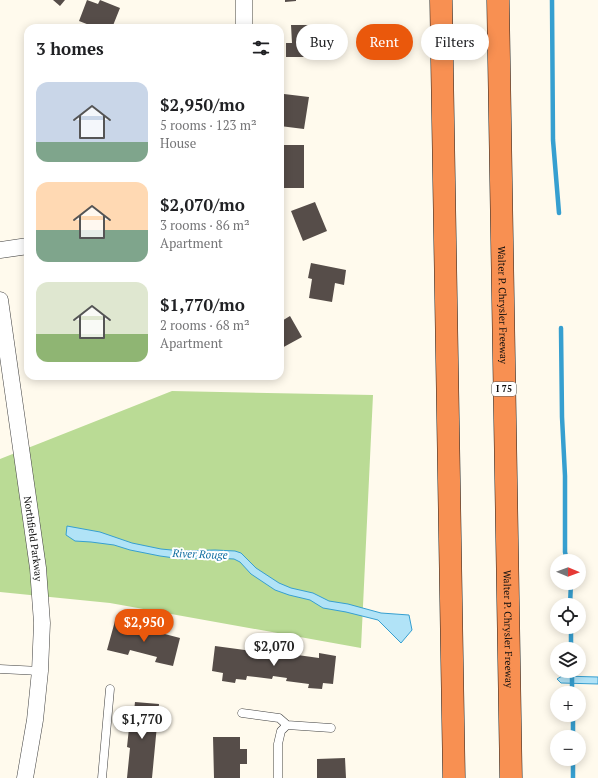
<!DOCTYPE html>
<meta charset="utf-8">
<style>
body{margin:0;font-family:"PT Serif",serif;background:#f6f6f6;color:#202124;height:100vh;display:flex;flex-direction:column;font-size:15px;white-space:nowrap}
*{box-sizing:border-box;margin:0}
p{font-size:13px;color:#757577}
.icon{flex:none;width:22px;height:22px;fill:none;stroke:currentColor;stroke-width:2;stroke-linecap:round;stroke-linejoin:round}
.map{position:relative;flex:1;overflow:hidden}
.sheet{position:absolute;left:24px;top:24px;width:260px;height:356px;display:flex;flex-direction:column;background:#fff;border-radius:12px;box-shadow:0 2px 10px #0003}
.sheet>*{flex:none}
.top-card{position:absolute;left:296px;top:24px;width:242px;height:36px;display:flex;gap:8px}
.needle{width:26px;rotate:91deg}
.buttons{position:absolute;left:550px;top:554px;display:grid;gap:8px}
.buttons a{display:grid;place-items:center;width:36px;height:36px;border-radius:50%;background:#fff;box-shadow:0 2px 10px #0003;font-size:20px}
.price{position:absolute;translate:-50% -34px;padding:0 9px;border-radius:14px;background:#fff;color:#222;font-size:13px;line-height:26px;filter:drop-shadow(0 1px 2px #0008)}
.price::after{content:'';position:absolute;left:50%;top:24px;width:12px;height:9px;margin-left:-6px;background:inherit;clip-path:polygon(0 0,100% 0,50% 100%)}
.price.on{background:#ea580c;color:#fff}
ul{padding:0;list-style:none}
li{display:flex;align-items:center;gap:12px;height:100px;padding:0 12px}
li span{display:grid;place-items:center;flex:none;width:112px;height:80px;border-radius:12px;color:#555}
li>.icon{margin-inline-start:auto}
span .icon{width:48px;height:48px;fill:#fffc;stroke-width:1}
li b{font-size:17px}
h2{display:flex;justify-content:space-between;align-items:center;height:48px;padding:0 12px;font-size:17px}
.chip{padding:0 14px;border-radius:18px;background:#fff;box-shadow:0 2px 10px #0003;font-size:14px;line-height:36px}
.chip.on{background:#ea580c;color:#fff}
.map>svg:first-child{display:block}
.forest{fill:#badb95}
.water{fill:#b1e3f7;stroke:#369fd0}
.lines{fill:none;stroke-linecap:round;stroke-linejoin:round}
.stream{stroke:#369fd0;stroke-width:4.5}
.building{fill:#564d49}
.service-casing{stroke:#404040;stroke-width:9}
.minor-casing{stroke:#404040;stroke-width:17}
.motorway-casing{stroke:#1e1e1e;stroke-width:23}
.service{stroke:#fff;stroke-width:8}
.minor{stroke:#fff;stroke-width:16}
.motorway{stroke:#f89052;stroke-width:22}
.labels{text-anchor:middle;dominant-baseline:central;stroke-width:4;stroke-linejoin:round;paint-order:stroke}
.shield{fill:#fff;stroke:#565656;stroke-width:1}
.shield-label{font-size:9px;font-weight:bold;fill:#0d0d0d}
.street-label{font-size:10px;fill:#0d0d0d;stroke:#fff}
.water-label{font-size:11px;font-style:italic;fill:#136fa2;stroke:#fff}
</style>
<div class="map">
<svg width="598" height="778" viewBox="0 0 598 778">
<rect width="100%" height="100%" fill="#fffaed"/>
<path class="forest" d="M172,391L373,395L361,648L110,603L0,592V459Z"/>
<path class="water" d="M67,526L100,532L132,543L161,549L182,551L215,550L235,551L241,553L256,568L279,583L291,588L313,593L329,601L348,604L381,613L409,615L412,630L401,643L378,620L346,612L323,608L310,600L289,595L275,590L251,574L240,562L234,559L215,558L182,559L160,556L130,550L114,545L91,542L75,541L66,535Z
M562,676L598,677V684L561,683L557,679Z"/>
<g class="lines">
<path class="stream" d="M552,0L553,140L559,213
M561,328L562,417L565,476V552L567,561
M570,605L571,583
M571,627V649
M572,671V693
M573,715V737
M573,759V778"/>
</g>
<path class="building" d="M53,0H65L60,6Z
M87,0L98,4L100,0L120,8L112,28H97L79,21Z
M285,0H296V1L285,2Z
M291,25H313V57H286V43H292Z
M284,94L309,97L304,129L280,126Z
M280,145H304V188H280Z
M315,202L327,231L303,241L291,211Z
M311,263L346,270L344,285L335,283L332,302L309,298L312,279L308,278Z
M290,316L302,337L280,349V322Z
M115,621L180,638L173,666L155,662L157,657L130,650L128,655L107,650Z
M215,646L276,654V652L319,658V653L336,656L333,684L323,683L322,689L308,688L309,684L286,681L287,678L273,676L272,679L247,676L246,680L236,679L235,683L222,681L223,673L212,671Z
M135,702L159,704L152,778H127L130,748L127,747L129,728L126,727L128,711H134Z
M213,737H240V749H247V764H240V778H214Z
M345,758L346,778H317V759Z"/>
<g class="lines">
<defs>
<path id="service" d="M0,669L40,671
M242,713L279,718L287,725
M102,778L110,689
M278,778V744L281,731L287,725L331,728"/>
<g id="minor">
<path d="M244,0V28"/>
<path d="M0,250L28,246"/>
<path id="s1" d="M0,300L38,568L42,623L40,671L35,720L25,778"/>
</g>
<g id="motorway">
<path d="M441,0L454,778"/>
<path id="s2" d="M498,0L511,778"/>
</g>
</defs>
<use href="#service" class="service-casing"/>
<use href="#minor" class="minor-casing"/>
<use href="#motorway" class="motorway-casing"/>
<use href="#service" class="service"/>
<use href="#minor" class="minor"/>
<use href="#motorway" class="motorway"/>
</g>
<g class="labels">
<rect class="shield" x="492" y="382" width="24" height="14" rx="3"/>
<g class="shield-label">
<text x="504" y="389">I 75</text>
</g>
<g class="street-label">
<text stroke="none"><textPath href="#s2" startOffset="305">Walter P. Chrysler Freeway</textPath></text>
<text stroke="none"><textPath href="#s1" startOffset="241">Northfield Parkway</textPath></text>
<text stroke="none"><textPath href="#s2" startOffset="629">Walter P. Chrysler Freeway</textPath></text>
</g>
<g class="water-label">
<text transform="translate(200 554) rotate(2)">River Rouge</text>
</g>
</g>
</svg>
<div class="buttons">
<a><svg class="needle" viewBox="-14 -14 28 28"><path d="M0-13l5 13h-10z" fill="#e53935"/><path d="M0 13l5-13h-10z" fill="#757577"/></svg></a>
<a><svg class="icon" aria-label="locate" viewBox="0 0 24 24"><circle cx="12" cy="12" r="6"/><path d="M12 2v4M12 18v4M2 12h4M18 12h4"/></svg></a>
<a><svg class="icon" aria-label="layers" viewBox="0 0 24 24"><path d="M12 4l9 5-9 5-9-5zM3 14l9 5 9-5"/></svg></a>
<a>+</a>
<a>−</a>
</div>
<b class="price on" style="left:144px;top:643px">$2,950</b>
<b class="price" style="left:274px;top:667px">$2,070</b>
<b class="price" style="left:142px;top:740px">$1,770</b>
<div class="top-card">
<a class="chip">Buy</a>
<a class="chip on">Rent</a>
<a class="chip">Filters</a>
</div>
<section class="sheet">
<h2>3 homes<svg class="icon" aria-label="filters" viewBox="0 0 24 24"><path d="M4 7h16M4 17h16"/><circle cx="9" cy="7" r="2"/><circle cx="15" cy="17" r="2"/></svg></h2>
<ul>
<li><span style="background:linear-gradient(#c9d6e8 75%,#7fa58c 0)"><svg class="icon" aria-label="home" viewBox="0 0 24 24"><path d="M3 11l9-7 9 7M6 9v11h12V9"/></svg></span><div><b>$2,950/mo</b><p>5 rooms · 123 m²</p><p>House</p></div></li>
<li><span style="background:linear-gradient(#ffd9b3 60%,#7fa58c 0)"><svg class="icon" aria-label="home" viewBox="0 0 24 24"><path d="M3 11l9-7 9 7M6 9v11h12V9"/></svg></span><div><b>$2,070/mo</b><p>3 rooms · 86 m²</p><p>Apartment</p></div></li>
<li><span style="background:linear-gradient(#dfe7d0 65%,#8fb573 0)"><svg class="icon" aria-label="home" viewBox="0 0 24 24"><path d="M3 11l9-7 9 7M6 9v11h12V9"/></svg></span><div><b>$1,770/mo</b><p>2 rooms · 68 m²</p><p>Apartment</p></div></li>
</ul>
</section>
</div>
